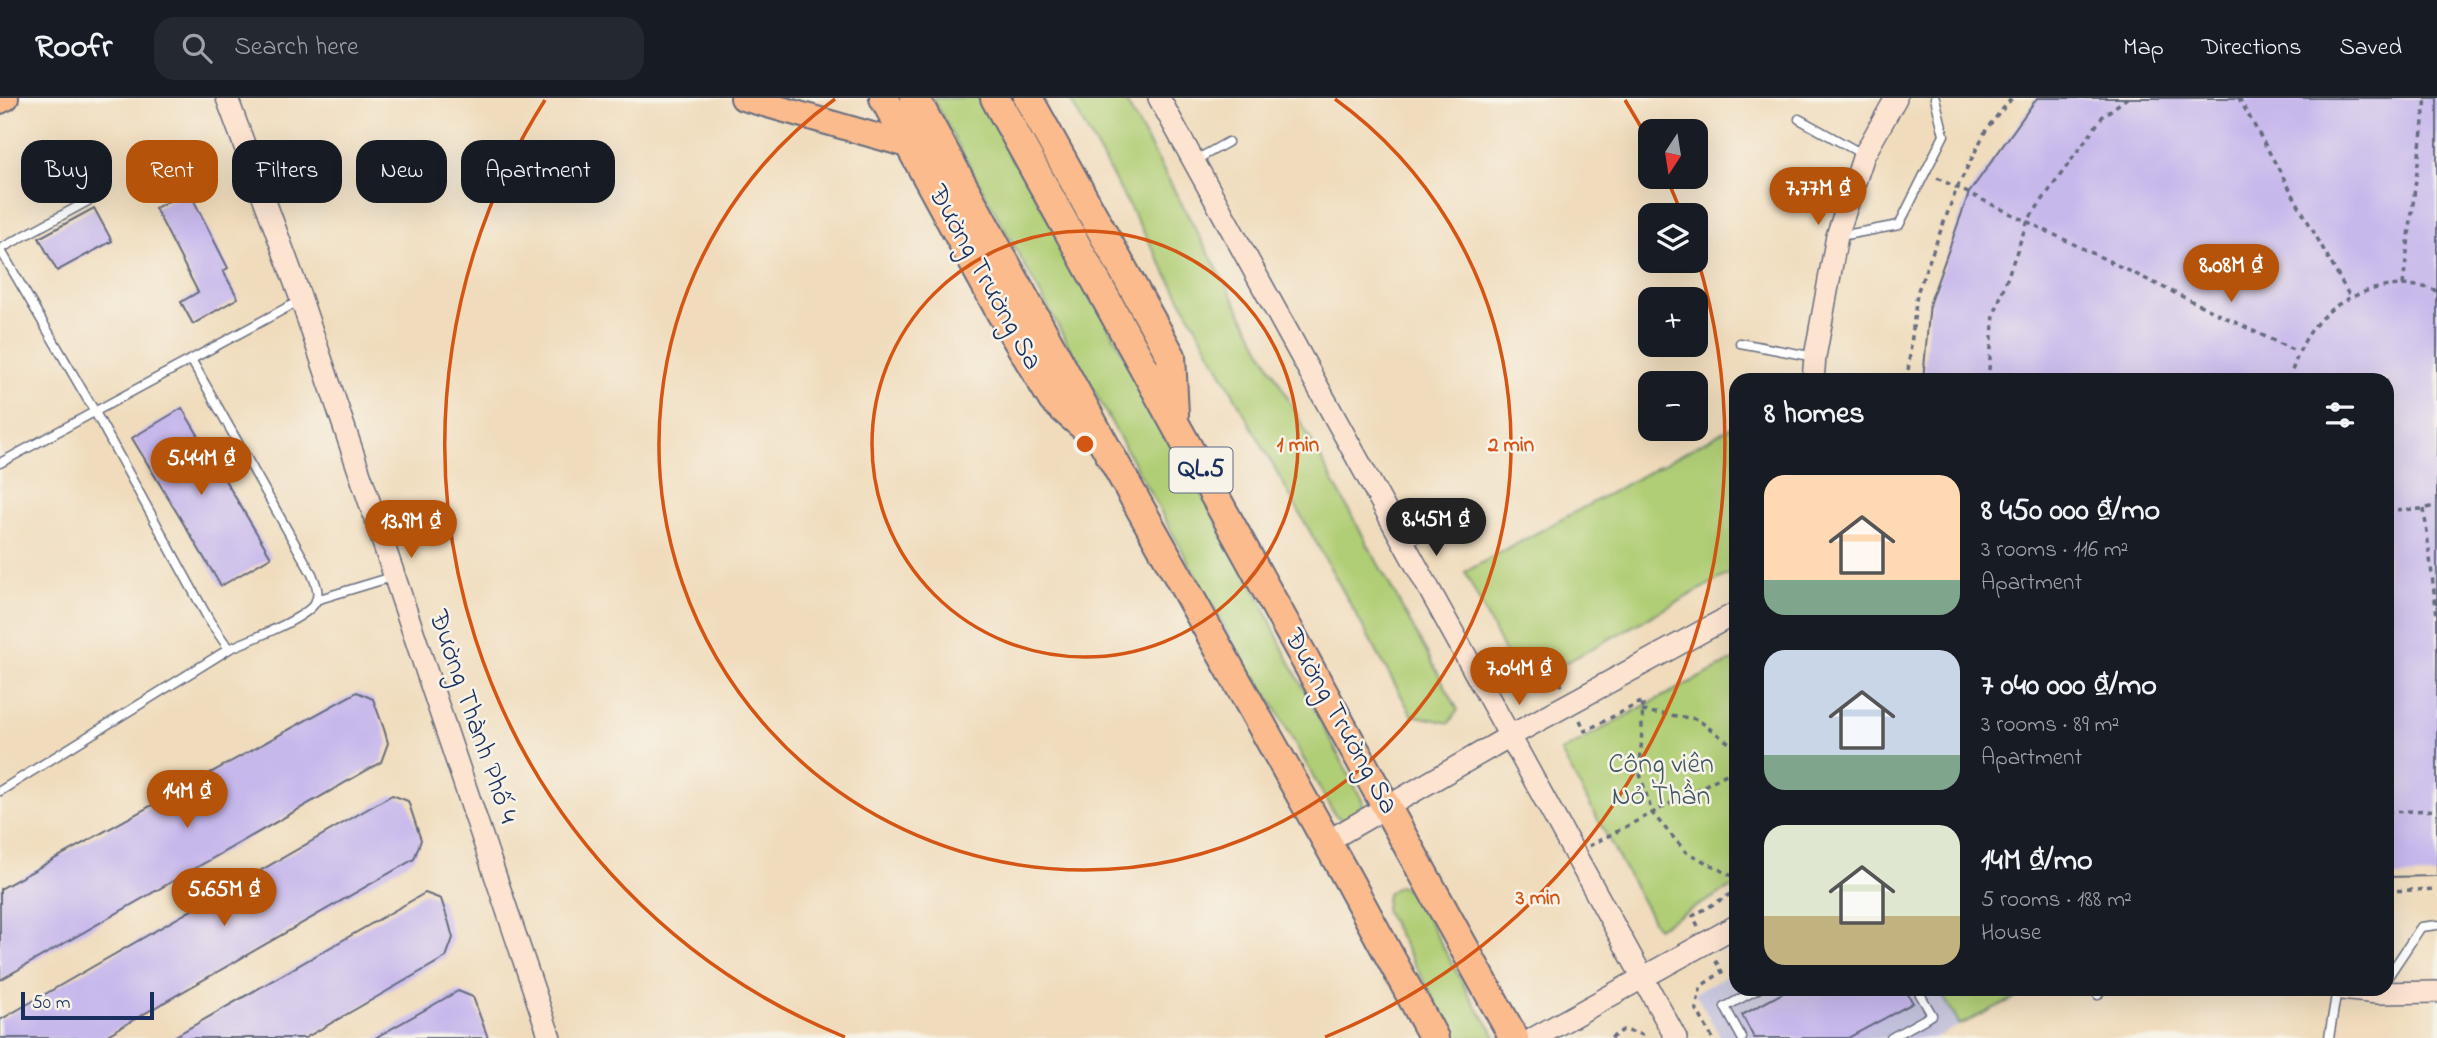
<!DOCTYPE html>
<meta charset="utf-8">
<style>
body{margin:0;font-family:"Indie Flower",sans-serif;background:#242831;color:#f1f3f6;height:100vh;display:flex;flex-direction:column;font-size:26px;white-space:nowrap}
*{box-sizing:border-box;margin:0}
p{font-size:23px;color:#9ea1a6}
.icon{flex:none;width:38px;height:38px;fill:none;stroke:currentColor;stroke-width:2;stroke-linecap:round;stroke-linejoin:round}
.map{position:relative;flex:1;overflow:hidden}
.side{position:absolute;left:1729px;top:275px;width:665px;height:623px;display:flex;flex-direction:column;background:#171b24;border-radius:21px;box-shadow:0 7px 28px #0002}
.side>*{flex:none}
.hud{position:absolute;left:21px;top:42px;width:665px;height:63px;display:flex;gap:14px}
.needle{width:46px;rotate:192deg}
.controls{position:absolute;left:1638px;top:21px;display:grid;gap:14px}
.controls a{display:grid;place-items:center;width:70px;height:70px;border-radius:14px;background:#171b24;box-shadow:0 7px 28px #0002;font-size:35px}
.scale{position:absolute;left:21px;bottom:18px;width:133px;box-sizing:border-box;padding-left:7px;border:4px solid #1b2f5e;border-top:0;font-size:19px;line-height:24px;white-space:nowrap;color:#1b2f5e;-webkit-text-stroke:5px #f7f3e8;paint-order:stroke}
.price{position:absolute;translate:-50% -60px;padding:0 16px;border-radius:24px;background:#b45309;color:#fff;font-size:23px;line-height:46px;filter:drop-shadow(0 2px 4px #0008)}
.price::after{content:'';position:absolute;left:50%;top:42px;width:21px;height:16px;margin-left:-10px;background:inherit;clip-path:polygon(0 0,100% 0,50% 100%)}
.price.on{background:#222;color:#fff}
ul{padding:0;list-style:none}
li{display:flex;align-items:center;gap:21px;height:175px;padding:0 35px}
li span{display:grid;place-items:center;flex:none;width:196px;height:140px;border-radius:21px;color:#555}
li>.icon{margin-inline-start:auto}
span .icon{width:84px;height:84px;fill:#fffc;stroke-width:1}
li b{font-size:30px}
h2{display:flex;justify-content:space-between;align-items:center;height:84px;padding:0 35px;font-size:30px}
.chip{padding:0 24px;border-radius:21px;background:#171b24;box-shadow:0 7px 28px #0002;font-size:24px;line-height:63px}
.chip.on{background:#b45309;color:#fff}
header{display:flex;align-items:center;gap:42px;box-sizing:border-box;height:98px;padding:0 35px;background:#171b24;border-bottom:2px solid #363941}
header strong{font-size:33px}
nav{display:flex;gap:38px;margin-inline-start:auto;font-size:24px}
.search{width:490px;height:63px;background:#242831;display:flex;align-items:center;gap:18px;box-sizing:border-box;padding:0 24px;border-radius:21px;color:#9ea1a6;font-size:26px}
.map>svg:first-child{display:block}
.industrial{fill:#c2c1dc}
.green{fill:#b0ce75;stroke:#667e6a;stroke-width:2}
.building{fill:#c7b8ec}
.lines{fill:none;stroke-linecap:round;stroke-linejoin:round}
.lane-casing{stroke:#666c7f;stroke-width:11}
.secondary-casing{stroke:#666c7f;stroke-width:24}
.primary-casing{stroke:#666c7f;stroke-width:28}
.highway-casing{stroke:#666c7f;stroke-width:32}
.path{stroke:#666c7f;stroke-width:3.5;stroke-dasharray:5 5;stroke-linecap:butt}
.lane{stroke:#fff;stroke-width:8}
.secondary{stroke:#fde4d1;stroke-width:21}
.primary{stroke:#fbbb8c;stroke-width:24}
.highway{stroke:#fbbb8c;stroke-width:28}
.ring{fill:none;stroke:#d45514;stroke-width:3.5}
.labels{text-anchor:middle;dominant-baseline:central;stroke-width:5;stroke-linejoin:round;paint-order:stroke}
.shield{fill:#f7f3e8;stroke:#5d6a87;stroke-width:2}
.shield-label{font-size:26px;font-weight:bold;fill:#1b2f5e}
.street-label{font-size:28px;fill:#1b2f5e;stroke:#f7f3e8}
.park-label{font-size:28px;fill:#405764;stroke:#f7f3e8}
.centre{fill:#d45514;stroke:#f7f3e8;stroke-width:3.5}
.ring-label{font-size:21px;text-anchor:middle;font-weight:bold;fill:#d45514;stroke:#f7f3e8;stroke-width:5;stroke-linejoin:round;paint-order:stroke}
</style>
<header>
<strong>Roofr</strong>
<div class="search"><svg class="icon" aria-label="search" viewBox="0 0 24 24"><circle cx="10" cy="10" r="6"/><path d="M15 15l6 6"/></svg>Search here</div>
<nav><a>Map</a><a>Directions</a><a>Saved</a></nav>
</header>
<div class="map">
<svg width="2437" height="940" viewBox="0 0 2437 940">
<rect width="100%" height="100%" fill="#f7f3e8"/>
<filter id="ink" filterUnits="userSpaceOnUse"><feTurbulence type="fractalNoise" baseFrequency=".0143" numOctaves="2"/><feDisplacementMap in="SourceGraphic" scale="14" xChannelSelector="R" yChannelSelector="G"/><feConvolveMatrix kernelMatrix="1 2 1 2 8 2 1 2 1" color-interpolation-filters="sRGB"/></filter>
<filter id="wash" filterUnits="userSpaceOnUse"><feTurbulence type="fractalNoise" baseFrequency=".00686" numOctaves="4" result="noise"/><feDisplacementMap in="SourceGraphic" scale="28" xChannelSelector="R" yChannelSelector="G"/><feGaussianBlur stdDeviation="1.57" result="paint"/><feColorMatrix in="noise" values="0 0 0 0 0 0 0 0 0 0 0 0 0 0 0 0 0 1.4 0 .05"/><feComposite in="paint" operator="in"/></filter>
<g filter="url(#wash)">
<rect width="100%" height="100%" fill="#f0dcbc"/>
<path class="industrial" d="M1736,873V891H1939L1960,927L1935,940H1721L1695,895Z"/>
<path class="green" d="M932,0H981L1260,501L1284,553L1362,702L1364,710L1345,724L1334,716L1271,602L1246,568Z
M1069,0H1124L1458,612L1449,625L1412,617Z
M1735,327L1736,472L1538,580L1514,574L1465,474Z
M1736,561V787L1657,830L1561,654L1642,609Z
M1398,788L1406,790L1414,796L1472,902L1497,940H1455L1385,812L1387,796Z
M1939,891H2033L1960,927Z"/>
<g id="blocks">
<path class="building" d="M2037,0H2437V778L2387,779V282H1923L1930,204L1969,95Z
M189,93L228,170L223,173L238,200L193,226L181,204L198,194L155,110Z
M94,110L112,143L57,173L39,140Z
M182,310L271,459L221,488L132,340Z
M357,594L373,601L384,631L388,645L381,664L0,882V791Z
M392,697L408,703L421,742L414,761L102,940H0V922Z
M425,795L441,801L449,825L453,840L446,859L342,919L305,940H172Z
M1790,891H1905L1913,905L1848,940H1754L1742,917Z
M458,893L473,899L488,940H375Z"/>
</g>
</g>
<g filter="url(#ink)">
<use href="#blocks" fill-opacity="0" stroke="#666c7f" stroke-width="2"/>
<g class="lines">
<defs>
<path id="lane" d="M1799,21L1864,57
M1194,63L1228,44
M1840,138L1899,127L1944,37L1935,0
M0,151L99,97
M1740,245L1815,259
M192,263L312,476C315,484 320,494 316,503C308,521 248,542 229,551
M0,365L299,203
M1405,446L1438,426
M316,502L392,479
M0,693L229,551L209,522L95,314L0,151
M2387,880L2421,829L2437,827
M2098,897L2101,891
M1742,940L1725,909L1758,891
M1891,940L1932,917L1917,891
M2329,940L2337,891"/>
<path id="secondary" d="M227,0L301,201L550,940
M1159,0L1676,940
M1813,282L1815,259L1837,138L1864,57L1896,0
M1326,744L1510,638L1736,515
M2341,891L2377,895L2437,894
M1534,940L1736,828"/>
<path id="primary" d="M743,0L911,48
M0,3L6,0"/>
<path id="highway" d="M884,0L1001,215L1053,302L1090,334
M915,0L1103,344L1346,778L1434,940
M995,0L1514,940
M1028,0L1171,258L1174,316"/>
</defs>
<use href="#lane" class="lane-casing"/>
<use href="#secondary" class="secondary-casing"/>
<use href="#primary" class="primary-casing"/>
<use href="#highway" class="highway-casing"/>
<path class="path" d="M2239,0L2350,199
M1937,80L2297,254
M2403,187L2426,0
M1907,282L1917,195L1957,90L1987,30L2012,0
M1988,282L1994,217L2028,122L2103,18L2127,0
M2289,282C2296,260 2303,241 2318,224C2344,193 2399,178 2437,193
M2424,411L2437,518
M2387,412L2424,411L2437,407
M1556,577L1562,588
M1642,613L1697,621L1736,650
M1580,622L1585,633L1643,603L1640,676L1652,715L1686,754L1736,780
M1736,656L1731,658L1736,668
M2387,714L2437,712
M1589,748L1736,671
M2387,793L2437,791
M1698,828L1693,818L1736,793
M1611,940L1623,932L1641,936L1643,940
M1712,940L1696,910L1701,888L1722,874L1714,860"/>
<use href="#lane" class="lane"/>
<use href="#secondary" class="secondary"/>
<use href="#primary" class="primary"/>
<use href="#highway" class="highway"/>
</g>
</g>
<g class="ring">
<circle cx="1085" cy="346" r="213"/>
<path d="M1335 1A426 426 0 1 1 835 1"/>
<path d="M845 939A640 640 0 0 1 545 2M1625 2A640 640 0 0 1 1650 46M1667 81A640 640 0 0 1 1682 117M1697 159A640 640 0 0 1 1325 939"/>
</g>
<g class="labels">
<rect class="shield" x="1169.5" y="349.5" width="63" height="45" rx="5"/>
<g class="shield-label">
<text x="1201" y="372">QL.5</text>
</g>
<g class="street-label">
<text transform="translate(984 180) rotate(61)">Đường Trường Sa</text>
<text transform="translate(472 619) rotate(71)">Đường Thành Phố 4</text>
<text transform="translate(1340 624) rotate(61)">Đường Trường Sa</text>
</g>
<g class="park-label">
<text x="1661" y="667">Công viên<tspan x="1661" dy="32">Nỏ Thần</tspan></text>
</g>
</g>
<circle cx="1085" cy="346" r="10" class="centre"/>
<g class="ring-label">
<text x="1298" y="353">1 min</text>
<text x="1511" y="353">2 min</text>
<text x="1538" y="806">3 min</text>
</g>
</svg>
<div class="controls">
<a><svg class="needle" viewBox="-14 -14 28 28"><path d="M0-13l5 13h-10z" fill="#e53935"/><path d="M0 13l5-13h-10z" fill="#9ea1a6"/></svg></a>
<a><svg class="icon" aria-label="layers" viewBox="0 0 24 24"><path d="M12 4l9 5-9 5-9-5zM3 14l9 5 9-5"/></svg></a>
<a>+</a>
<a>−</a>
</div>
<div class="scale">50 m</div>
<b class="price" style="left:1818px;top:129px">7.77M ₫</b>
<b class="price" style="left:2231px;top:206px">8.08M ₫</b>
<b class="price" style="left:201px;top:399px">5.44M ₫</b>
<b class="price on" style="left:1436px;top:460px">8.45M ₫</b>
<b class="price" style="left:411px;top:462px">13.9M ₫</b>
<b class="price" style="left:1519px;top:609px">7.04M ₫</b>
<b class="price" style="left:187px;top:732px">14M ₫</b>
<b class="price" style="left:224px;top:830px">5.65M ₫</b>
<div class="hud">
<a class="chip">Buy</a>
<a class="chip on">Rent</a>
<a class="chip">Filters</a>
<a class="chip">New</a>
<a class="chip">Apartment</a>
</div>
<section class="side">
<h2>8 homes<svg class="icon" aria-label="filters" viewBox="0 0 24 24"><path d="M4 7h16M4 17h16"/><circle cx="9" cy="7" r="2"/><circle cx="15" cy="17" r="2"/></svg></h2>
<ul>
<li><span style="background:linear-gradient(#ffd9b3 75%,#7fa58c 0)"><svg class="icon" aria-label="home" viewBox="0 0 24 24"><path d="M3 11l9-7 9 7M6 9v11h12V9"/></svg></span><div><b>8 450 000 ₫/mo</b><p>3 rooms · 116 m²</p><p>Apartment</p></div></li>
<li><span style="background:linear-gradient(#c9d6e8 75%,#7fa58c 0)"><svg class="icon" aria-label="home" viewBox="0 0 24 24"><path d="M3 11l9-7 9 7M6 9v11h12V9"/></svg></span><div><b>7 040 000 ₫/mo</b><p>3 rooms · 89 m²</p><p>Apartment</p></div></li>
<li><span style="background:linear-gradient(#dfe7d0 65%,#c2b280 0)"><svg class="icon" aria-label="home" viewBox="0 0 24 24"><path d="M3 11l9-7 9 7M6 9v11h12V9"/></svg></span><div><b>14M ₫/mo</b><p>5 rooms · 188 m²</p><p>House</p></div></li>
</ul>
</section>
</div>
